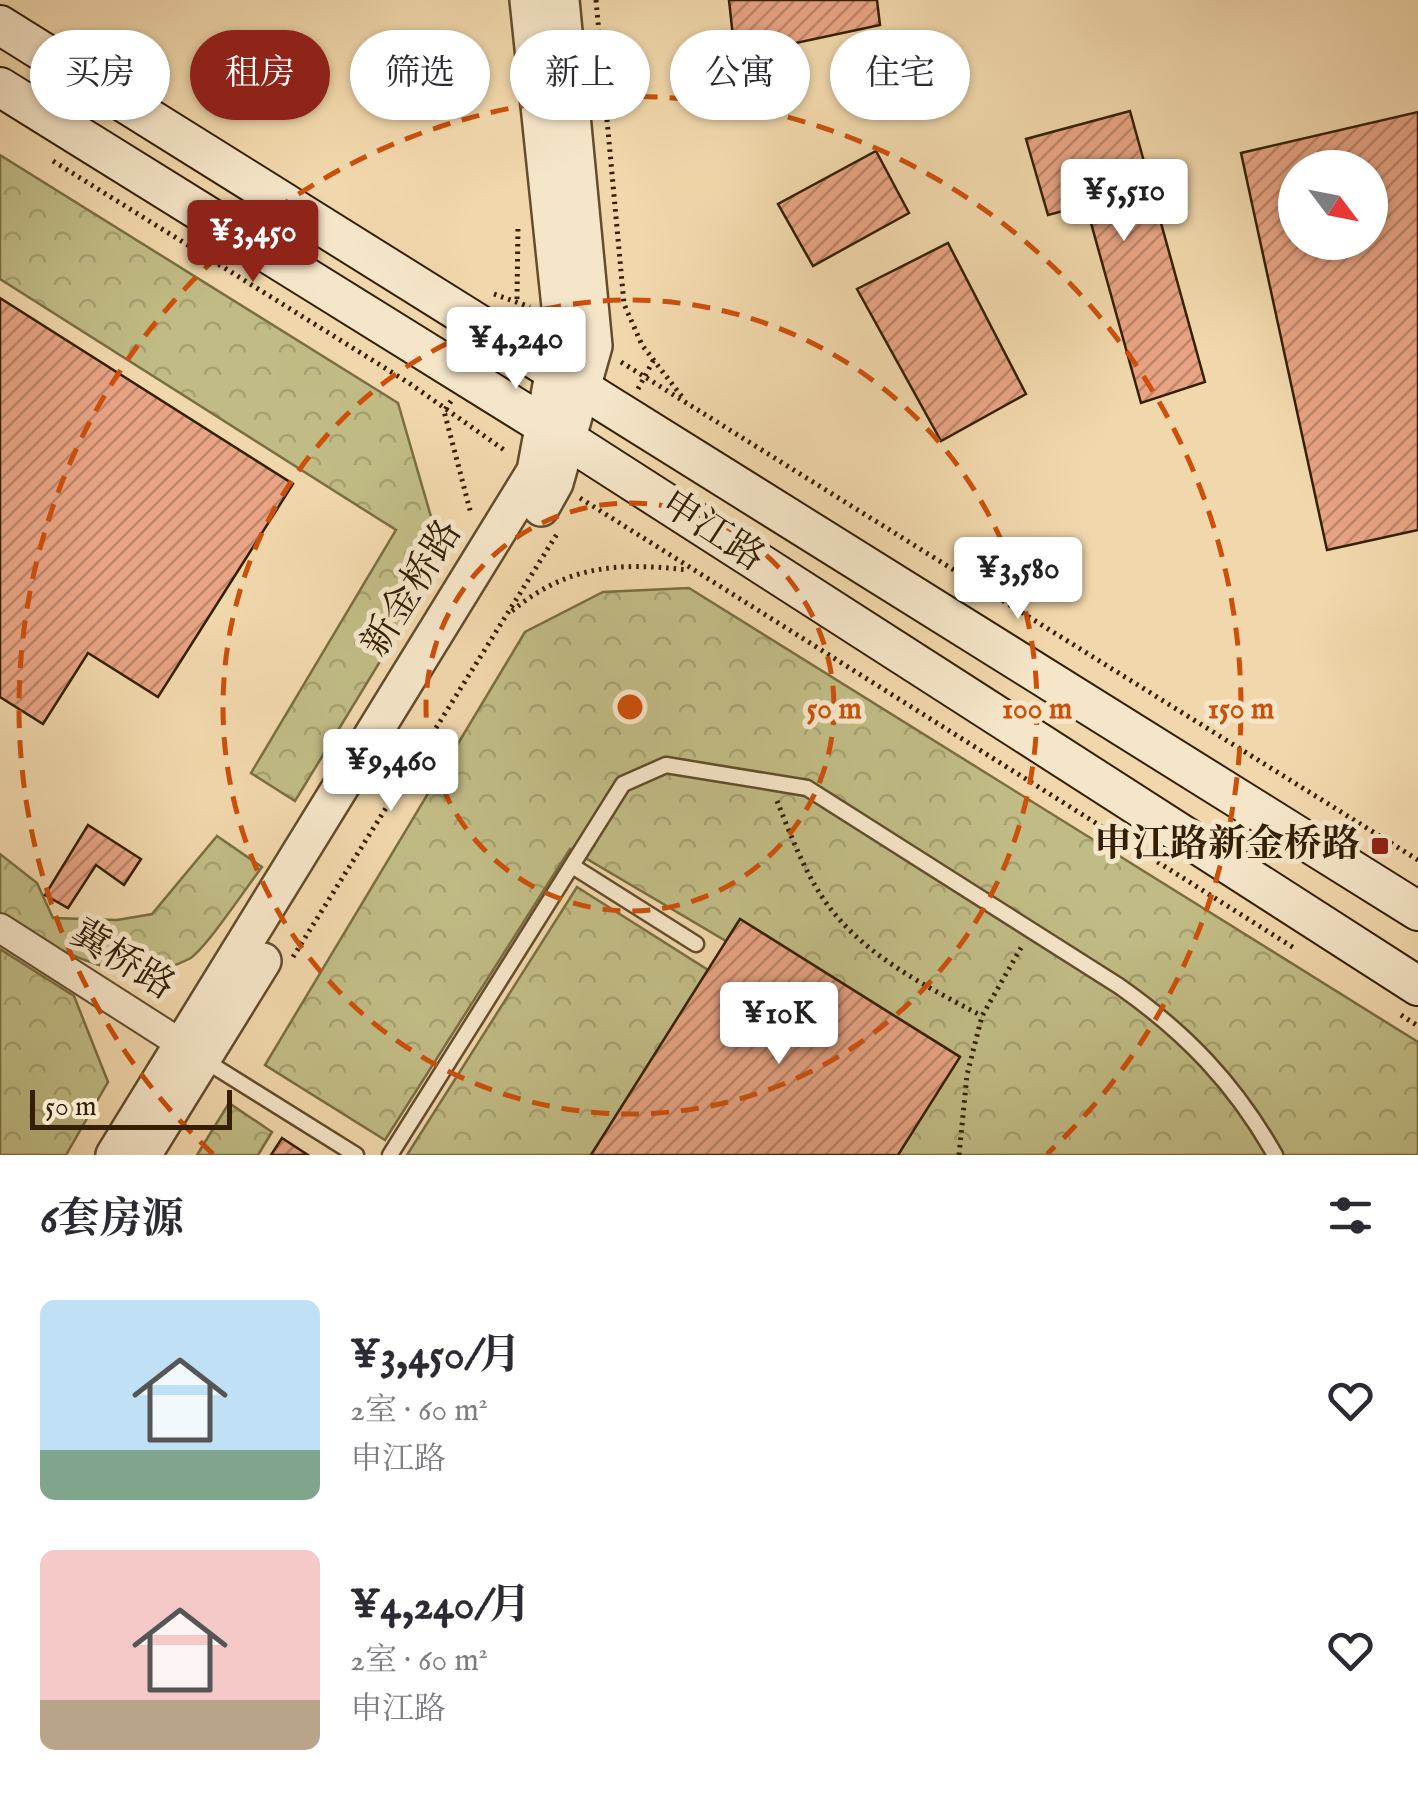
<!DOCTYPE html>
<html lang="zh">
<meta charset="utf-8">
<style>
body{margin:0;font-family:"IM FELL English","Noto Serif SC",serif;background:#f2f2f3;color:#2b2b33;height:100vh;display:flex;flex-direction:column;font-size:38px;white-space:nowrap}
*{box-sizing:border-box;margin:0}
p{font-size:32px;color:#7c7c81}
.icon{flex:none;width:55px;height:55px;fill:none;stroke:currentColor;stroke-width:2;stroke-linecap:round;stroke-linejoin:round}
.map{position:relative;height:1155px;overflow:hidden}
.side{display:flex;flex-direction:column;background:#fff;flex:1}
.side>*{flex:none}
.top-card{position:absolute;left:30px;top:30px;width:1360px;height:90px;display:flex;gap:20px}
.needle{width:65px;rotate:122deg}
.controls{position:absolute;left:1278px;top:150px;display:grid;gap:20px}
.controls a{display:grid;place-items:center;width:110px;height:110px;border-radius:50%;background:#fff;box-shadow:0 2px 8px #0004;font-size:50px}
.scale{position:absolute;left:30px;bottom:25px;width:202px;box-sizing:border-box;padding-left:10px;border:5px solid #341f01;border-top:0;font-size:28px;line-height:35px;white-space:nowrap;color:#341f01;-webkit-text-stroke:8px #f6e6c9;paint-order:stroke}
.price{position:absolute;translate:-50% -85px;padding:0 22px;border-radius:10px;background:#fff;color:#222;font-size:32px;line-height:65px;filter:drop-shadow(0 2px 5px #0008)}
.price::after{content:'';position:absolute;left:50%;top:60px;width:30px;height:22px;margin-left:-15px;background:inherit;clip-path:polygon(0 0,100% 0,50% 100%)}
.price.current{background:#8f2418;color:#fff}
ul{padding:0;list-style:none}
li{display:flex;align-items:center;gap:30px;height:250px;padding:0 40px}
li span{display:grid;place-items:center;flex:none;width:280px;height:200px;border-radius:15px;color:#555}
li>.icon{margin-inline-start:auto}
span .icon{width:120px;height:120px;fill:#fffc;stroke-width:1}
li b{font-size:42px}
h2{display:flex;justify-content:space-between;align-items:center;height:120px;padding:0 40px;font-size:42px}
.pill{padding:0 35px;border-radius:45px;background:#fff;box-shadow:0 2px 8px #0004;font-size:35px;line-height:90px}
.pill.current{background:#8f2418;color:#fff}
.map>svg:first-child{display:block}
.forest{fill:url(#forest-crowns);stroke:#7a6e43;stroke-width:2.5}
.building{fill:url(#building-hatch);stroke:#341f01;stroke-width:2.5;fill-rule:evenodd}
.lines{fill:none;stroke-linecap:round;stroke-linejoin:round}
.service-casing{stroke:#634d2c;stroke-width:19}
.minor-casing{stroke:#634d2c;stroke-width:32}
.tertiary-casing{stroke:#634d2c;stroke-width:40}
.secondary-casing{stroke:#341f01;stroke-width:42}
.path{stroke:#341f01;stroke-width:5;stroke-dasharray:2.5 5;stroke-linecap:butt}
.service{stroke:#f6e6c9;stroke-width:14}
.minor{stroke:#f6e6c9;stroke-width:28}
.tertiary{stroke:#f6e6c9;stroke-width:35}
.secondary{stroke:#f6e6c9;stroke-width:38}
.ring{fill:none;stroke:#cd500a;stroke-width:5;stroke-dasharray:18 12}
.poi-dot{fill:#8f2418;stroke:#f6e6c9;stroke-width:4}
.labels{text-anchor:middle;dominant-baseline:central;stroke-width:10;stroke-linejoin:round;paint-order:stroke}
.street-label{font-size:38px;fill:#341f01;stroke:#f6e6c9}
.poi-label{font-size:38px;font-weight:bold;fill:#341f01;stroke:#f6e6c9;text-anchor:end}
.centre{fill:#cd500a;stroke:#f6e6c9;stroke-width:5}
.ring-label{font-size:30px;text-anchor:middle;font-weight:bold;fill:#cd500a;stroke:#f6e6c9;stroke-width:10;stroke-linejoin:round;paint-order:stroke}
</style>
<div class="map">
<svg width="1418" height="1155" viewBox="0 0 1418 1155">
<defs>
<pattern id="forest-crowns" width="20" height="18" patternUnits="userSpaceOnUse" patternTransform="scale(2.5)"><rect width="20" height="18" fill="#c1bc85"/><path d="M2 6a3 3 0 1 1 6 0M12 15a3 3 0 1 1 6 0" fill="none" stroke="#a6a171"/></pattern>
<pattern id="building-hatch" width="6" height="6" patternUnits="userSpaceOnUse" patternTransform="scale(2.5)"><rect width="6" height="6" fill="#e8a484"/><path d="M-1 1l2-2M0 6l6-6M5 7l2-2" fill="none" stroke="#bd856a"/></pattern>
</defs>
<rect width="100%" height="100%" fill="#f1d8ac"/>
<filter id="stains"><feTurbulence type="fractalNoise" baseFrequency=".002" numOctaves="4"/><feColorMatrix values="0 0 0 0 .2 0 0 0 0 .09 0 0 0 0 .02 0 0 0 .5 -.17"/></filter>
<radialGradient id="worn" r=".72"><stop offset=".6" stop-color="#630" stop-opacity="0"/><stop offset="1" stop-color="#630" stop-opacity=".3"/></radialGradient>
<path class="forest" d="M0,155L398,403L443,558L295,801L251,773L396,530L0,279Z
M689,588L1418,1042V1155H898L959,1056L740,919L726,941L570,849L385,1140L265,1065L525,632L603,592Z
M217,836L262,867C248,885 205,950 189,959C125,993 55,948 0,917V854L37,883L53,918L117,920L152,914Z
M577,887L708,970L591,1155H407Z
M0,949L74,996L108,1082L66,1155H0Z
M229,1103L272,1132L258,1155H197Z"/>
<path class="building" d="M729,0H877L880,25L735,56Z
M1130,111L1205,382L1141,403L1086,205L1048,215L1026,139Z
M1418,112V530L1327,550L1241,153ZM1295,168H1370V242H1295Z
M876,151L909,213L813,266L778,204Z
M948,243L1026,394L941,441L857,289Z
M0,298L293,484L158,697L88,653L43,724L0,697Z
M88,825L141,859L124,885L96,865L68,908L45,895Z
M740,919L960,1057L898,1155H591Z
M282,1138L308,1155H271Z"/>
<g class="lines">
<defs>
<path id="service" d="M574,867L696,944
M204,1060L356,1155
M390,1155L623,784L666,765L807,788L1119,986C1186,1033 1235,1084 1275,1155"/>
<path id="minor" d="M0,928L197,1054"/>
<path id="tertiary" d="M541,508L555,483L594,346L561,0
M114,1155L535,471L562,326L528,0
M143,1155L263,961"/>
<path id="secondary" d="M0,25L1418,911
M0,87L568,440L1418,986"/>
</defs>
<use href="#service" class="service-casing"/>
<use href="#minor" class="minor-casing"/>
<use href="#tertiary" class="tertiary-casing"/>
<use href="#secondary" class="secondary-casing"/>
<path class="path" d="M596,0L624,304L642,345L683,398
M53,161L409,383L507,452
M494,294L530,307
M517,299L518,225
M621,362L1418,860
M638,389L654,359
M451,401L444,411L471,514
M580,498L1294,948
M512,611C567,565 619,562 688,570
M777,801C792,838 808,882 834,913C871,959 931,989 982,1016
M293,957L557,534
M1401,1015L1418,1026
M959,1155L967,1075L982,1016L1022,946"/>
<use href="#service" class="service"/>
<use href="#minor" class="minor"/>
<use href="#tertiary" class="tertiary"/>
<use href="#secondary" class="secondary"/>
</g>
<g class="ring">
<circle cx="630" cy="707" r="204"/>
<circle cx="630" cy="707" r="407"/>
<path d="M213 1154A611 611 0 1 1 1047 1154"/>
</g>
<rect class="poi-dot" x="1370" y="836" width="20" height="20" rx="5"/>
<g class="labels">
<g class="street-label">
<text transform="translate(712 532) rotate(33)">申江路</text>
<text transform="translate(413 589) rotate(-58)">新金桥路</text>
<text transform="translate(122 961) rotate(32)">冀桥路</text>
</g>
<g class="poi-label">
<text x="1360" y="846">申江路新金桥路</text>
</g>
</g>
<circle cx="630" cy="707" r="15" class="centre"/>
<g class="ring-label">
<text x="834" y="718">50 m</text>
<text x="1037" y="718">100 m</text>
<text x="1241" y="718">150 m</text>
</g>
<rect width="100%" height="100%" filter="url(#stains)"/>
<rect width="100%" height="100%" fill="url(#worn)"/>
</svg>
<div class="controls">
<a><svg class="needle" viewBox="-14 -14 28 28"><path d="M0-13l5 13h-10z" fill="#e53935"/><path d="M0 13l5-13h-10z" fill="#7c7c81"/></svg></a>
</div>
<div class="scale">50 m</div>
<b class="price" style="left:1124px;top:244px">¥5,510</b>
<b class="price current" style="left:253px;top:285px">¥3,450</b>
<b class="price" style="left:516px;top:392px">¥4,240</b>
<b class="price" style="left:1018px;top:622px">¥3,580</b>
<b class="price" style="left:391px;top:814px">¥9,460</b>
<b class="price" style="left:779px;top:1067px">¥10K</b>
<div class="top-card">
<a class="pill">买房</a>
<a class="pill current">租房</a>
<a class="pill">筛选</a>
<a class="pill">新上</a>
<a class="pill">公寓</a>
<a class="pill">住宅</a>
</div>
</div>
<section class="side">
<h2>6套房源<svg class="icon" aria-label="filters" viewBox="0 0 24 24"><path d="M4 7h16M4 17h16"/><circle cx="9" cy="7" r="2"/><circle cx="15" cy="17" r="2"/></svg></h2>
<ul>
<li><span style="background:linear-gradient(#bfe0f5 75%,#7fa58c 0)"><svg class="icon" aria-label="home" viewBox="0 0 24 24"><path d="M3 11l9-7 9 7M6 9v11h12V9"/></svg></span><div><b>¥3,450/月</b><p>2室 · 60 m²</p><p>申江路</p></div><svg class="icon" aria-label="heart" viewBox="0 0 24 24"><path d="M12 20l-8-8c-3-5 5-10 8-4 3-6 11-1 8 4z"/></svg></li>
<li><span style="background:linear-gradient(#f6c9c9 75%,#b9a48a 0)"><svg class="icon" aria-label="home" viewBox="0 0 24 24"><path d="M3 11l9-7 9 7M6 9v11h12V9"/></svg></span><div><b>¥4,240/月</b><p>2室 · 60 m²</p><p>申江路</p></div><svg class="icon" aria-label="heart" viewBox="0 0 24 24"><path d="M12 20l-8-8c-3-5 5-10 8-4 3-6 11-1 8 4z"/></svg></li>
</ul>
</section>
